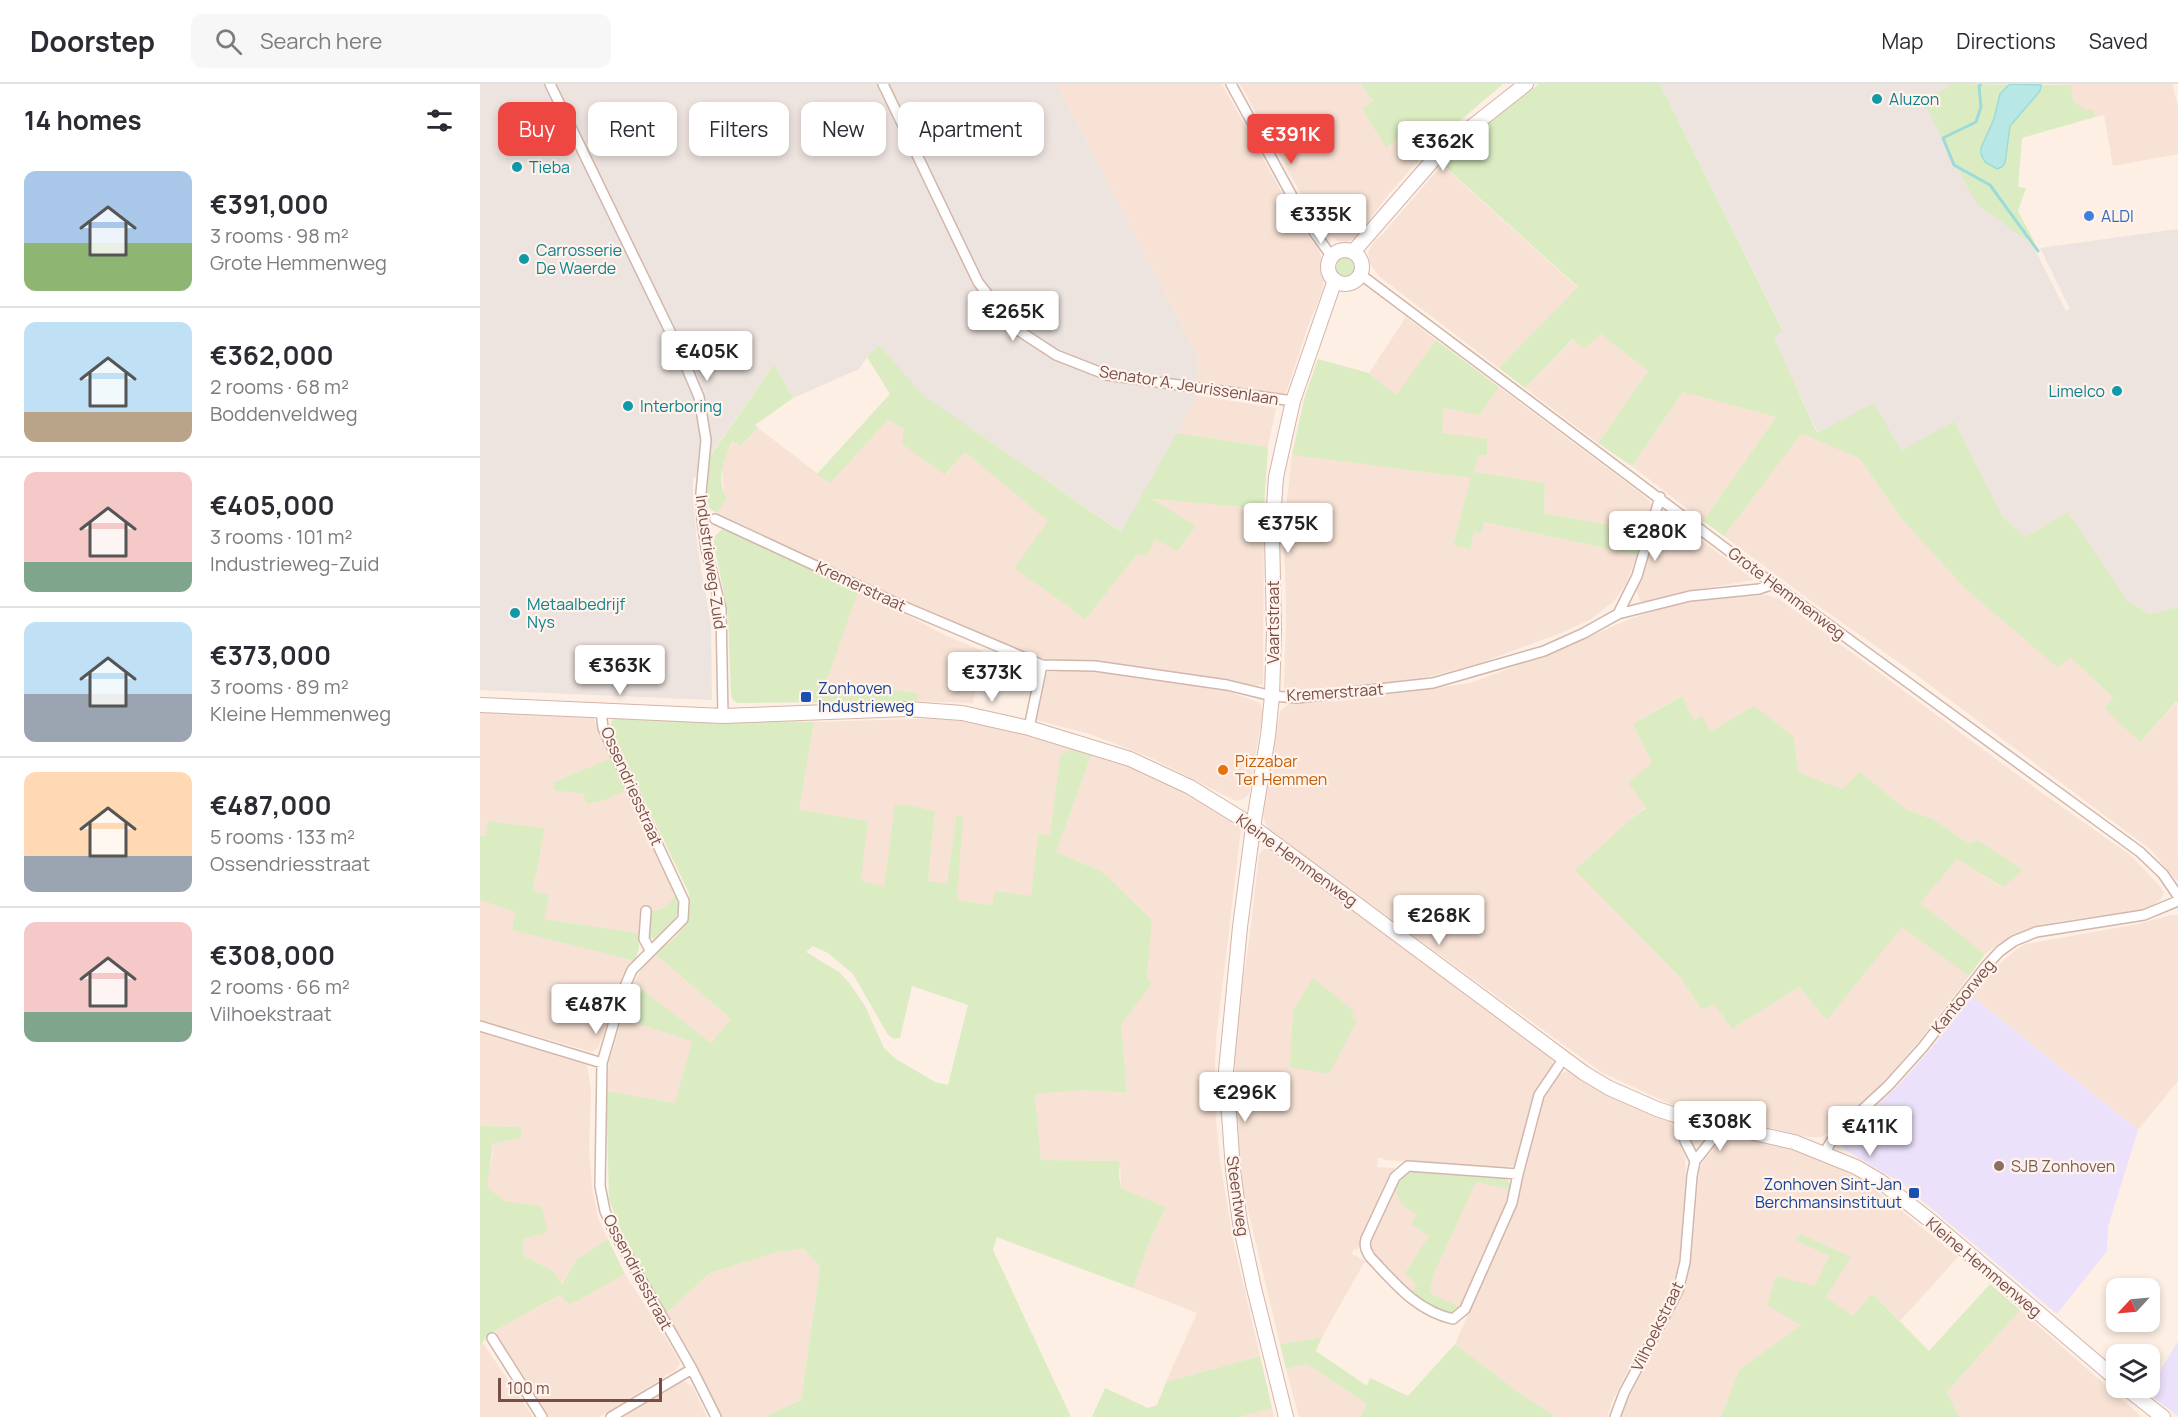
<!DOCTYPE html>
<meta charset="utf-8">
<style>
body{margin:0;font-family:Manrope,sans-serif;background:#f7f7f7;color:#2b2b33;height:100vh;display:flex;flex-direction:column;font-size:22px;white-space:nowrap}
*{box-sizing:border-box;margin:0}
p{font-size:20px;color:#7c7c81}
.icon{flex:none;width:33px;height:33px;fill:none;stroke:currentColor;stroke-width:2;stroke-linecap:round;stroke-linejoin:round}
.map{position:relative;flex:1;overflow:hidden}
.drawer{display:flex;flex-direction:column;background:#fff;width:480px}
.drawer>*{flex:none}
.hud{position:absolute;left:18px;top:18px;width:570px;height:54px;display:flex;gap:12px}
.needle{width:39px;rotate:244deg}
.buttons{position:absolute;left:1626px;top:1194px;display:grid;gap:12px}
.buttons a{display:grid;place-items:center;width:54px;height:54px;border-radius:12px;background:#fff;box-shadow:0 3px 9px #0003;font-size:30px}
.scale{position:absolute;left:18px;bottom:15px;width:164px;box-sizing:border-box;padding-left:6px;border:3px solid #784f48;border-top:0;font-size:16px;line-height:21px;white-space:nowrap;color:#784f48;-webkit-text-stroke:4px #fff3ec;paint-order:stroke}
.price{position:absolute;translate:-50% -51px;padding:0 14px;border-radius:6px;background:#fff;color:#222;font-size:20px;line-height:39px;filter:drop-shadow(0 2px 3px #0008)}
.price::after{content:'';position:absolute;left:50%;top:36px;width:18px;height:14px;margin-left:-9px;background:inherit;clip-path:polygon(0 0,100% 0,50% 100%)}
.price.active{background:#ee4742;color:#fff}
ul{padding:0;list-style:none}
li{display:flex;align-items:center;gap:18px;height:150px;padding:0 24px}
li+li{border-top:2px solid #e1e1e2}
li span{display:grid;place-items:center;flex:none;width:168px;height:120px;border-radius:12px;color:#555}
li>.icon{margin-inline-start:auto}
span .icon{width:72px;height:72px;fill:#fffc;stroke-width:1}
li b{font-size:26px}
h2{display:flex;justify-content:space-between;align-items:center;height:72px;padding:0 24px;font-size:26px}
.pill{padding:0 21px;border-radius:12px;background:#fff;box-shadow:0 3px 9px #0003;font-size:21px;line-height:54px}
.pill.active{background:#ee4742;color:#fff}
header{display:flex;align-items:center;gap:36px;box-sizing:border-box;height:84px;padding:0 30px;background:#fff;border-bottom:2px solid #e1e1e2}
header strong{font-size:28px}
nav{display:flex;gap:33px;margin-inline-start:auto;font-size:21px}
.search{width:420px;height:54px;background:#f7f7f7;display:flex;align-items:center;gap:15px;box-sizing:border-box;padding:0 21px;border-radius:12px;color:#7c7c81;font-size:22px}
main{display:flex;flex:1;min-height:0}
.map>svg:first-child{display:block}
.residential{fill:#f8e2d5}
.industrial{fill:#ede3df}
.education{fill:#ece1fa}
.green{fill:#dbecc2;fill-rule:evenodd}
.water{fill:#b7e8e6;stroke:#9ddbd8;stroke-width:1.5}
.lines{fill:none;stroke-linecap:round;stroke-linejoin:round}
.stream{stroke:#9ddbd8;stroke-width:3}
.street-casing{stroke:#d2b6ac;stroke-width:12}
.secondary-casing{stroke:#d5b4aa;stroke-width:16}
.street{stroke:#fff;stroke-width:9}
.secondary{stroke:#fff;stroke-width:14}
.culture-dot{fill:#0f9aa8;stroke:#fff3ec;stroke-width:2}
.shop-dot{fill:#3f7fe0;stroke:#fff3ec;stroke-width:2}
.transit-dot{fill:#1a4fb4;stroke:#fff3ec;stroke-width:2}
.food-dot{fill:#e8710a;stroke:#fff3ec;stroke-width:2}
.education-dot{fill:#8d6e63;stroke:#fff3ec;stroke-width:2}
.labels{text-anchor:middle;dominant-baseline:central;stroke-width:4.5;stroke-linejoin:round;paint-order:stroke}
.culture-label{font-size:16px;fill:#0d838f;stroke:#fff3ec;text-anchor:start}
.shop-label{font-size:16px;fill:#366cbe;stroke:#fff3ec;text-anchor:start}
.street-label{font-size:16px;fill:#784f48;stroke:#fff3ec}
.transit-label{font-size:16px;fill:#164399;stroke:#fff3ec;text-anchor:start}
.food-label{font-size:16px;fill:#c56008;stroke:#fff3ec;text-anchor:start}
.education-label{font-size:16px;fill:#785e54;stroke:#fff3ec;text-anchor:start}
</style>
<header>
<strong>Doorstep</strong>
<div class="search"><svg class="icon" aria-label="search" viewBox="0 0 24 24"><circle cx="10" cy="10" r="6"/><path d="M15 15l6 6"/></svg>Search here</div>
<nav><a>Map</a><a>Directions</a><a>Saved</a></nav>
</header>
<main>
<section class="drawer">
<h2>14 homes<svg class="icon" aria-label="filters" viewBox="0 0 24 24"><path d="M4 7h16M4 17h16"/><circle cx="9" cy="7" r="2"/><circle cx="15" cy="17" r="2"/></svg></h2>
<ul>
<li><span style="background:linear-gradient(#a9c7e8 60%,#8fb573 0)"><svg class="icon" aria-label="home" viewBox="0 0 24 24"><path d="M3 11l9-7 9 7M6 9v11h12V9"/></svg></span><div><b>€391,000</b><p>3 rooms · 98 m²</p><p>Grote Hemmenweg</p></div></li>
<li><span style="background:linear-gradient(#bfe0f5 75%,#b9a48a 0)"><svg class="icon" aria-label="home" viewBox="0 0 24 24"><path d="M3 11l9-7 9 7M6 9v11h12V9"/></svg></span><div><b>€362,000</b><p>2 rooms · 68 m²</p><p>Boddenveldweg</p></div></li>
<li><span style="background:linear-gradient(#f6c9c9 75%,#7fa58c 0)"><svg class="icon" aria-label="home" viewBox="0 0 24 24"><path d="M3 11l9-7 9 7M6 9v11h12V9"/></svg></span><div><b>€405,000</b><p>3 rooms · 101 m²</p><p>Industrieweg-Zuid</p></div></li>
<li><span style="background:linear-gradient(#bfe0f5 60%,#9aa5b1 0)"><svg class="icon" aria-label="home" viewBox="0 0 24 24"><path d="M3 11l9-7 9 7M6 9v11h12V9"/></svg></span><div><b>€373,000</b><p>3 rooms · 89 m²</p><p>Kleine Hemmenweg</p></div></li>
<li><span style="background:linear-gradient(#ffd9b3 70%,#9aa5b1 0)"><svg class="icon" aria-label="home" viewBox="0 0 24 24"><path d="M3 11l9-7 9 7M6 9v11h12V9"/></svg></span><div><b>€487,000</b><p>5 rooms · 133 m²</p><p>Ossendriesstraat</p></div></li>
<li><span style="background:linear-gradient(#f6c9c9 75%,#7fa58c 0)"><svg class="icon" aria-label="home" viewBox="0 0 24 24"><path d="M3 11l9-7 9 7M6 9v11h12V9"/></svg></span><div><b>€308,000</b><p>2 rooms · 66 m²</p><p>Vilhoekstraat</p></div></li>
</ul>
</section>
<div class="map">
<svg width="1698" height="1333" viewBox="0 0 1698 1333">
<rect width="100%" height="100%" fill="#fdefe4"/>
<path class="residential" d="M577,0H742L818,138L840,169L842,177L844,196L842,208L827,245L805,312L716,299L719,275Z
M760,0H881L893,17L882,25L906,63L919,53L936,79L908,111L877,152L868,158L858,157L847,149L830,126Z
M1579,0H1692L1698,22V70L1633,82L1624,31L1615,33L1613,25H1604L1593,16L1591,1Z
M962,81L1098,204L1019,284L900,193L890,180L888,168L895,156L900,153Z
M926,233L956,256L916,312L889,289Z
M1121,250L1168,287L1118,359L1045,304L1094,255Z
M1019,303L1163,411L1170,418L1171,423L1164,447L1064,429L1065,399L993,388L999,371L1007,372L962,349L964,323L999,331Z
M1203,308L1296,333L1223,437L1152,382Z
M715,311L796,324L788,363L697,349L714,320Z
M408,336L424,345L466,391L485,367L569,437L588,522L605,536L658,469L675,455L716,442L670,415L784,425L783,600L774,602L648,582L564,576L383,500L237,429L247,414L244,409L242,384L245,372L254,357L260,362L278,344L350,399Z
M1322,348L1380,375L1421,434L1578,584L1590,573L1634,613L1660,658L1697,618L1698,798L1670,765L1427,584L1334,519L1244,452Z
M812,371L992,394L973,461L989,466L994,446L1004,438L1157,471L1146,500L1134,517L1111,535L1084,548L1000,579L940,595L878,602L804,606L806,533L804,442Z
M1188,431L1274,496L1214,506L1172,517H1160L1156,504L1177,438L1180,433Z
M379,506L465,551L502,567L493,619L437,617L438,609L345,598Z
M1286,511L1299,515L1565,711L1650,771L1678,800L1684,809L1680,816L1671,822L1656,827L1580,837L1553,843L1520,859L1505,870L1439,819L1477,775L1522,803L1543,786L1498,756L1488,759L1453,735L1427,726L1381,689L1362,705L1318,688L1314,653L1230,648L1214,638L1201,612L1153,640L1173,679L1166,723L1150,736L1200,893L1222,926L1234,919L1252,945L1319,903L1347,936L1422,842L1489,892L1444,951L1404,998L1356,1043L1341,1053H1328L1190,1020L1121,988L790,747L785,739L783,729L800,627L809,620L861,617L990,599L1082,565L1147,536L1189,522L1235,514Z
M578,587H616L747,607L780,619L783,627L769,710L763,715L756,717L669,673L610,650L556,636L564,592L569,588Z
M0,627L113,633L131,674L74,698L103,710L107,720L126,716L143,707L145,703L195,809L193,817L189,821L175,827H162L158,849L64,835L53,808L65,744L8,737L6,752H0Z
M466,634L507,640L594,663L580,672L570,752L558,751L551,813L516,807L512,821L477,816L482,733H476L467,800L448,797L455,729L404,804L381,796L319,726L334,638Z
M612,669L671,689L697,701L755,737L761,745L736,955L734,1013L740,1077L753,1156L780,1272L686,1298L717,1229L653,1204L668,1161L686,1123L641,1104L640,1077L561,1076L555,1010L603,1006L647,1009L641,941L671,899L667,895L672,836L623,788L576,768Z
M788,765L1070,970L1073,977L1071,985L1055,1009L1036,1079L1034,1082L1024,1083L903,1076V1074H898L897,1083L915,1084L877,1166L874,1165L872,1170L885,1177L842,1253L800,1260L763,1105L755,1026V949L770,850L779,771L783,766Z
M0,816L35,828L32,846L155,877L145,896L118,964L112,968L0,936Z
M1691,831H1698V997L1658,1046L1492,912L1511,887L1537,865L1546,860L1658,840Z
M175,870L251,935L231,960L154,899L160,887Z
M142,935L213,957L195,1019L126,1007L129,978Z
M0,946L107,980L111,1006L109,1064L112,1103L118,1134L128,1155L96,1176L81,1200L72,1186L44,1172L43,1155L61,1122L25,1117L8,1104V1093L13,1070L12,1060L40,1054L42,1043L0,1042Z
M1089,986L1189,1036L1202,1061L1205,1073L1206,1091L1201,1161L1197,1187L1188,1211L1148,1286L1131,1320L1127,1333H1076L1037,1308L975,1260L1035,1124L1064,1011L1078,991Z
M1246,1053L1268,1054L1334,1072L1385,1097L1478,1173L1420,1237L1392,1209L1373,1233L1346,1213L1370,1173L1315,1156L1349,1171L1335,1203L1296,1192L1321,1241L1259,1286L1241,1333H1141L1147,1317L1204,1209L1212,1168L1219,1086L1225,1075L1240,1057Z
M920,1093L1026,1094L1030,1099L1029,1117L982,1224L934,1213L892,1168L889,1161L890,1156Z
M324,1165L340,1183L321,1316L283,1333H242L185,1230L230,1189L297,1168Z
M145,1190L194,1267L200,1279L197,1285L119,1333H69L14,1247L81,1211L90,1221Z
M1540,1226L1662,1333H1479L1467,1308Z
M3,1259L53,1333H0V1262Z
M827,1280L887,1320L880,1333H819L806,1285Z
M204,1297L213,1303L227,1333H140L192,1301Z
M792,1324L794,1333H760Z"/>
<path class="industrial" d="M0,0H577L719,275L714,320L642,448L443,312L399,261L387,273L379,285L313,314L294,280L213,396V415L218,468L231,540L232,616L0,606Z
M1180,0H1473L1444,17L1555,166L1586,227L1590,225L1560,164L1698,145V523L1670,530L1648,518L1588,428L1545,453L1523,433L1474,337L1421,368L1338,349L1293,252L1303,246Z"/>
<path class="education" d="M1492,912L1658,1046L1628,1143L1627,1167L1577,1230L1420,1098L1365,1066L1362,1061L1364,1052L1415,1005L1450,966Z
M1698,1257V1332L1667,1309Z"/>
<path class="green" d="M881,0H1023L956,57L936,79L919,53L906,64L882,25L893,17Z
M1059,0H1180L1303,247L1294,253L1337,349L1394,319L1421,367L1474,337L1523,433L1545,453L1588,428L1648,518L1670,530L1698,523V619L1696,618L1660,658L1625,625L1633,613L1590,573L1578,584L1485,504L1421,434L1380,375L1322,349L1244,452L1223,437L1296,333L1203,308L1152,382L1118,359L1168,287L1121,250L1104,265L1093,255L1045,304L1019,284L1098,203L963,81L995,48Z
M1473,0L1591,1L1593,16L1604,25H1613L1615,33L1542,54L1538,103L1546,104L1538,127L1555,159L1542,153L1496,119L1443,17Z
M856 183a10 10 0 1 1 20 0a10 10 0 1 1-20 0Z
M956,256L1019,303L999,331L964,324L962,349L1007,355V372L999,371L994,388L1065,399L1064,429L1164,447L1157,471L1004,438L1001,449L994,447L990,466L973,461L991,394L812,371L824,315L838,275L889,289L916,311Z
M399,261L444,312L641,448L697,349L788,363L784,425L672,415L716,442L697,467L675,455L666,473L658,469L605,536L588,522L534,484L568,437L485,368L465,391L422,360L424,345L408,336L350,399L337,390L410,310L387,273Z
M294,280L313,314L275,341L278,344L260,362L253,357C244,373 235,397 247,414L237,429L230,425L227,413L229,374Z
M242,445H252L282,463L379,506L346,598L438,609L437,617L258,619L254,617L251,612L248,530L234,460V453Z
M1202,612L1214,637L1222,631L1230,648L1274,622L1314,653L1318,688L1362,705L1380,688L1427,726L1453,735L1488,759L1498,756L1543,786L1523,803L1477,775L1440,819L1505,870L1489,892L1422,843L1347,936L1319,903L1252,945L1234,920L1222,926L1200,893L1095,786L1150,736L1166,724L1148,698L1172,679L1153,640Z
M138,632L177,636L334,638L319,726L388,737L381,796L404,803L415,720L441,724L455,728L448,797L467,800L476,732L483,733L477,816L512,821L515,807L551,812L558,750L570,751L580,672L594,663L612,669L576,768L623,788L672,836L667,895L672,899L641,941L647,1009L603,1006L555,1010L561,1076L640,1077L639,1092L641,1104L686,1123L668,1161L653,1204L517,1153L513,1166L591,1333H283L321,1316L340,1183L324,1165L297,1168L230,1189L185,1230L139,1143L129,1115L126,1007L195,1019L212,957L142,935L154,899L231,959L251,935L175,870C199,849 212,844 209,809L129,643L133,635ZM333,862L348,869L373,890L408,951L414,955L420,954L432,902L488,921L468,1001L455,998L416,975L404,964L385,922L370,900L359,888L326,868Z
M131,674L145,703L144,707L126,716L107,720L103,710L74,706V698Z
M8,737L65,744L53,807L69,811L64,835L158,849L159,863L155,877L32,846L35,828L0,816V752H6Z
M195,809C205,832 191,841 174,855L170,854L167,848L169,827C181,827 192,821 195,809Z
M833,894L874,927L871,931L877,937L849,990L810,983L813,927Z
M0,1042L42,1043L41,1054L12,1060C13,1075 7,1089 8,1104L25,1117L61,1122L68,1148L43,1155L44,1172L72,1186L82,1200L96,1176L128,1155L145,1190L90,1221L80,1211L9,1250L0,1262Z
M931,1086L1021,1092C1028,1095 1031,1099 1031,1106L996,1098L955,1187L949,1209L982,1224L973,1231C958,1229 941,1218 930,1208L937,1201L925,1189L949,1152L931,1140L937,1131L922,1121L914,1105L921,1091Z
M1320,1150L1371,1173L1346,1213L1373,1232L1392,1209L1449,1267L1510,1200L1540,1226L1467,1308L1479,1333H1241L1259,1286L1321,1241L1287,1221L1296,1192L1335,1202L1349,1172L1315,1156Z
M842,1253L836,1267L887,1302L890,1294L928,1312L975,1260L1038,1308L1076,1333H880L887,1320L827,1280L806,1285L800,1260Z
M780,1272L792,1324L760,1333H612L625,1304L668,1324L677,1321L686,1298Z"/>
<path class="water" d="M1530,0L1561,1L1560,7L1530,42L1525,79L1522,83L1517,85L1505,78L1501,70V64L1514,35L1520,10Z"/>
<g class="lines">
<path class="stream" d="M1501,0L1499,2L1501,23L1496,38L1463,54L1474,81L1510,101L1558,167"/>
<defs>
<path id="street" d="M70,0L200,268L219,313L226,356L221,409L222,435L226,464L241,525L243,632
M403,0L498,198L533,243L576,271L627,291L813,317
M751,0L824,134L852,173
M880,190L1293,500L1660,768L1683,790L1698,812
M235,435L420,521L562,581L615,582L747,601L792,612L817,614L953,599L1064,567L1104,549L1138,530L1210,512L1279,505L1293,500
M1138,530L1157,492L1180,413
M121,627L123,644L204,817L203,835L152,886L143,907L122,979L120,1102L125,1127L134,1148L212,1285L236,1333
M549,644L562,581
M166,827L164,855L170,866
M0,942L122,979
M1201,1033L1205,1057L1215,1077
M1344,1069L1356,1050L1408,1002L1443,963L1507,881L1520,867L1534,857L1556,848L1664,831L1698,817
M1038,1090L1032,1119L985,1225L973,1235C936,1227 914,1198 890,1173C886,1166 884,1162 886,1155L915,1093L928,1082L1038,1090L1059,1011L1084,974
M12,1254L62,1333
M131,1333L212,1285
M1135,1333L1144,1309L1198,1207L1205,1178L1212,1092L1215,1077L1243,1042"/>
<path id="secondary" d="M848 183a17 17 0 1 1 34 0a17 17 0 1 1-34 0Z
M873,168L961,67L1046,0
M0,621L243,632L428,625L482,629L549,644L650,675L710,703L762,735L1104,989L1129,1004L1177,1025L1201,1033L1314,1058L1376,1083L1400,1097L1452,1138L1636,1295
M1646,1304L1683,1333
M806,1333L774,1204L760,1139L753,1086L746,987L760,843L773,743L788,652L792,612L794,547L792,450L796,393L813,317L855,196"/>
</defs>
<use href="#street" class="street-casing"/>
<use href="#secondary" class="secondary-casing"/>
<use href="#street" class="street"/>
<use href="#secondary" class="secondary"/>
</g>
<g class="culture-dot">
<circle cx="1397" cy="15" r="6"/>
<circle cx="37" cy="83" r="6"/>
<circle cx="44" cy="175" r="6"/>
<circle cx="1637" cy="307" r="6"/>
<circle cx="148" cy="322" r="6"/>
<circle cx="35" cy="529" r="6"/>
</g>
<circle class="shop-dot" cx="1609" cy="132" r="6"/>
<g class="transit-dot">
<rect x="320" y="607" width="12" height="12" rx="3"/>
<rect x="1428" y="1103" width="12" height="12" rx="3"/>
</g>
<circle class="food-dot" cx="743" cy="686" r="6"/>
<circle class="education-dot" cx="1519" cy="1082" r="6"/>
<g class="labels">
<g class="culture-label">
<text x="1409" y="15">Aluzon</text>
<text x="49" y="83">Tieba</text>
<text x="56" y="166">Carrosserie<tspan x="56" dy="18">De Waerde</tspan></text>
<text x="1625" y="307" text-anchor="end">Limelco</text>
<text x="160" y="322">Interboring</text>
<text x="47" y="520">Metaalbedrijf<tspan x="47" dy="18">Nys</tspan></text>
</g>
<g class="shop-label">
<text x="1621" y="132">ALDI</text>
</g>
<g class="street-label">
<text transform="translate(709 301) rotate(9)">Senator A. Jeurissenlaan</text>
<text transform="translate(231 478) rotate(82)">Industrieweg-Zuid</text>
<text transform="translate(381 502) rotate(25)">Kremerstraat</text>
<text transform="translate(1307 509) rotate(37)">Grote Hemmenweg</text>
<text transform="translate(793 538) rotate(-90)">Vaartstraat</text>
<text transform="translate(855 608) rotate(-4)">Kremerstraat</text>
<text transform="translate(152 702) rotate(66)">Ossendriesstraat</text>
<text transform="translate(817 776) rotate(36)">Kleine Hemmenweg</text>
<text transform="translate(1483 912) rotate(-51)">Kantoorweg</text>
<text transform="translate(758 1112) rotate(82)">Steentweg</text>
<text transform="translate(1504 1183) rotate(40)">Kleine Hemmenweg</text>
<text transform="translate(158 1188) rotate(62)">Ossendriesstraat</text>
<text transform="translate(1177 1242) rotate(-64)">Vilhoekstraat</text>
</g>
<g class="transit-label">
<text x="338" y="604">Zonhoven<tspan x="338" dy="18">Industrieweg</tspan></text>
<text x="1422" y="1100" text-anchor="end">Zonhoven Sint-Jan<tspan x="1422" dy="18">Berchmansinstituut</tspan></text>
</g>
<g class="food-label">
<text x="755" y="677">Pizzabar<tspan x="755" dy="18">Ter Hemmen</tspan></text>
</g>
<g class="education-label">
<text x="1531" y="1082">SJB Zonhoven</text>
</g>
</g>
</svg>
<div class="buttons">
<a><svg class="needle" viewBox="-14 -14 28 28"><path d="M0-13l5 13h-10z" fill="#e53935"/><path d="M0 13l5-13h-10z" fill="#7c7c81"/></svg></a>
<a><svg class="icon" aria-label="layers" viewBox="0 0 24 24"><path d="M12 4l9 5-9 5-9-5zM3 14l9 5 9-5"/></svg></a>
</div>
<div class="scale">100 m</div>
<b class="price active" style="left:811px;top:81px">€391K</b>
<b class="price" style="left:963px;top:88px">€362K</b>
<b class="price" style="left:841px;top:161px">€335K</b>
<b class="price" style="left:533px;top:258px">€265K</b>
<b class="price" style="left:227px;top:298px">€405K</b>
<b class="price" style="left:808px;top:470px">€375K</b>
<b class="price" style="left:1175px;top:478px">€280K</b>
<b class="price" style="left:140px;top:612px">€363K</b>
<b class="price" style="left:512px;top:619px">€373K</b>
<b class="price" style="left:959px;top:862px">€268K</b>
<b class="price" style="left:116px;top:951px">€487K</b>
<b class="price" style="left:765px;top:1039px">€296K</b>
<b class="price" style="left:1240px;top:1068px">€308K</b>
<b class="price" style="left:1390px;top:1073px">€411K</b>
<div class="hud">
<a class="pill active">Buy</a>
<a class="pill">Rent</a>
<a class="pill">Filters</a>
<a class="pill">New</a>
<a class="pill">Apartment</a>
</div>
</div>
</main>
